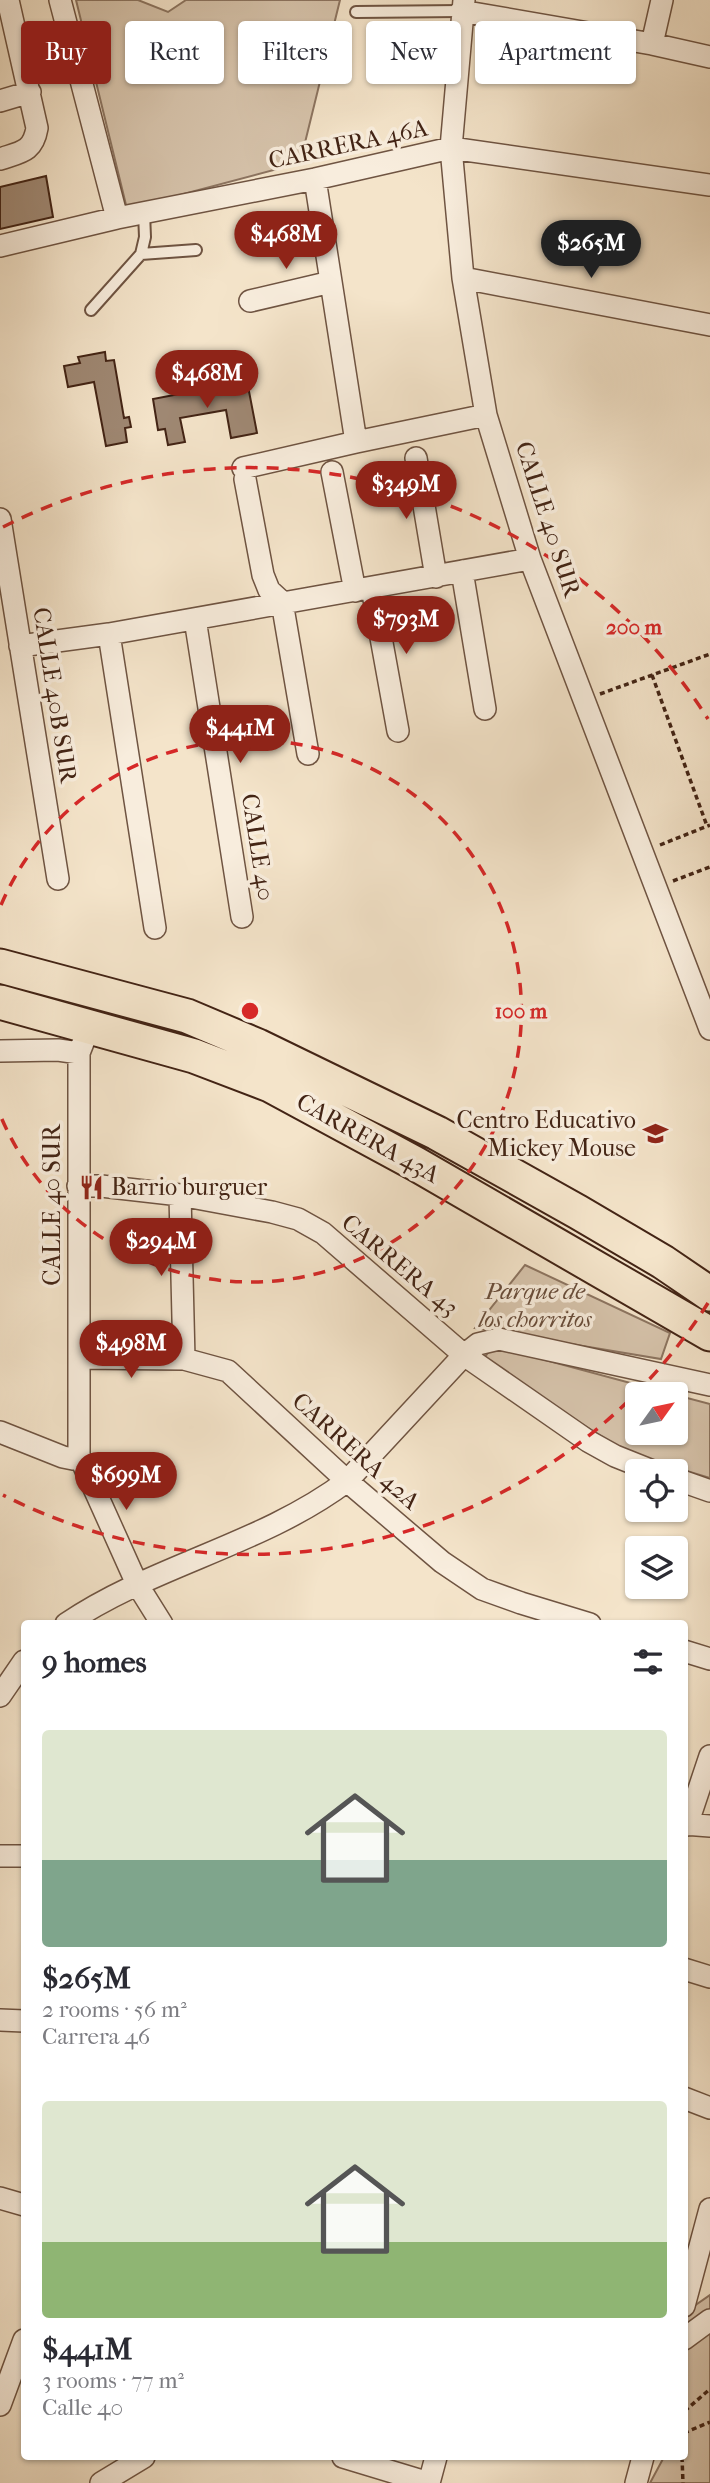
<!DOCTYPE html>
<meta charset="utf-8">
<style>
body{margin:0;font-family:"IM FELL French Canon",serif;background:#f7f7f7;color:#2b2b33;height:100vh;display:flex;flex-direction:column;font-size:26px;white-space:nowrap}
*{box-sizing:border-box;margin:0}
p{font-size:23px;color:#7c7c81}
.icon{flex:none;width:38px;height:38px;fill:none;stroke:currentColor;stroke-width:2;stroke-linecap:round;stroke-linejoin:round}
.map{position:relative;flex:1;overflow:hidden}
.panel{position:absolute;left:21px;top:1620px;width:667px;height:840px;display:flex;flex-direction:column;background:#fff;border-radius:7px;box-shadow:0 2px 5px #0004}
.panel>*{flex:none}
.guide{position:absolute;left:21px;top:21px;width:668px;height:63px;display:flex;gap:14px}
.needle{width:46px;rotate:57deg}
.buttons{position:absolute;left:625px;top:1382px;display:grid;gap:14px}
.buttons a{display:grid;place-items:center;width:63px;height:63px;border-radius:7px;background:#fff;box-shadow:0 2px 5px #0004;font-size:35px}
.price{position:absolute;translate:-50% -60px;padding:0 16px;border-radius:24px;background:#8f2418;color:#fff;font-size:23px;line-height:46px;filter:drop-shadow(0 2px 4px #0008)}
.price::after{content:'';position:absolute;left:50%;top:42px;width:21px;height:16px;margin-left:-10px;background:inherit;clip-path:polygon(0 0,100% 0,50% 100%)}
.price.on{background:#222;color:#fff}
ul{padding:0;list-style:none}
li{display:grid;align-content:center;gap:14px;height:371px;padding:0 21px}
li span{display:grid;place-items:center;height:217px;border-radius:7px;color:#555}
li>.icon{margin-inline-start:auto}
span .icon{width:126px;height:126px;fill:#fffc;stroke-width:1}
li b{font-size:30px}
h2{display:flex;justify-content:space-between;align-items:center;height:84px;padding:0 21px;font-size:30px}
.chip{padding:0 24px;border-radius:7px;background:#fff;box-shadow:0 2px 5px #0004;font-size:24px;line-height:63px}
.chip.on{background:#8f2418;color:#fff}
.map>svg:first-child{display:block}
.green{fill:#d6c3ab;stroke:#8c7460;stroke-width:2}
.building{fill:#9f8873;stroke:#432415;stroke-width:2}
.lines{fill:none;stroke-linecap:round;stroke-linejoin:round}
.lane-casing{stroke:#6f5442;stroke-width:14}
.street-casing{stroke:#6f5442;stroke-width:24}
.primary-casing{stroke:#432415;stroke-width:37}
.path{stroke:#432415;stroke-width:3.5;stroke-dasharray:5 3.5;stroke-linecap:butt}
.lane{stroke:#f8eddd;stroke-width:10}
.street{stroke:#f8eddd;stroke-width:21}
.primary{stroke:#f4e4ca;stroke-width:33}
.ring{fill:none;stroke:#d62828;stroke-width:3.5;stroke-dasharray:12 9}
.labels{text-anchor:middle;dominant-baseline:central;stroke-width:7;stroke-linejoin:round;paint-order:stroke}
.street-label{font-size:24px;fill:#432415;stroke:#f8eddd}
.poi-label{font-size:24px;fill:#432415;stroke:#f8eddd;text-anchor:end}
.park-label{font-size:24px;font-style:italic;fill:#684c3a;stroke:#f8eddd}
.centre{fill:#d62828;stroke:#f8eddd;stroke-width:3.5}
.ring-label{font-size:21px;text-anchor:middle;font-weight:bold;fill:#d62828;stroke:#f8eddd;stroke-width:7;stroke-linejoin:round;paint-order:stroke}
</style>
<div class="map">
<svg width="710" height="2483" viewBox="0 0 710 2483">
<rect width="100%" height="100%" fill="#f4e4ca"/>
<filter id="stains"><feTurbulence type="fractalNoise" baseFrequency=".00286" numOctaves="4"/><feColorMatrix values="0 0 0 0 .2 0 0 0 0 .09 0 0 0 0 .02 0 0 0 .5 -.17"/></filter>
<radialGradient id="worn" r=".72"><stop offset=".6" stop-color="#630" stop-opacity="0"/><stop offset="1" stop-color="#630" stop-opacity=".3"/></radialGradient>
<path class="green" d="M76,0H138L168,12L186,0H340L300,163L127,209Z
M525,1265L670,1333L661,1359L475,1328Z
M493,1346L675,1395H637V1433H676V1395L710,1404V1478L628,1453L482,1361Z
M710,2295V2483H650L664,2457H684V2313Z"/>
<path class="building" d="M46,176L53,217L0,229V187Z
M105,352L106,361L114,360L124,418L129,417L131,427L125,428L127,442L106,446L94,382L68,387L64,366L80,363L78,357Z
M247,381L257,433L231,438L226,410L180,418L185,442L168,445L165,429L158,430L153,399Z"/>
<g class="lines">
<defs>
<path id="lane" d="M356,12L461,11
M141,254L196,250
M91,310L141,254L145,237L144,213"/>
<path id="street" d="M60,0L117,218
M464,0L451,148L463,278L486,415L530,559L710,1029
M461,11L652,44L710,57
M652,44L662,0
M0,101L30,92
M0,159C21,152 33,152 37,128L8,0
M315,179L356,442
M0,246L117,218L315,179L451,148L710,185
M463,278L710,325
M250,301L331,282
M416,458L436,577
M243,468L356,442L486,415
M332,472L355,591
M245,479L263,575L269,590L282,602L308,754
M0,519L58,879
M462,571L485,709
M372,588L398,731
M195,619L242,917
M109,634L155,928
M20,646L109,634L530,559
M90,1025L79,1053V1455L137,1584L162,1624
M0,1051L58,1050L79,1053
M78,1186H101L180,1195L272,1212L298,1219L323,1233L464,1355L588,1441L615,1456L655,1472
M180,1195L184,1359
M79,1358L184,1359L228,1371L347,1481L442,1562L482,1589L521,1603L590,1624
M0,1432L63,1457L73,1459L79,1455
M676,1479L710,1491
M66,1624C153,1565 262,1545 347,1481L464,1355L478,1344L499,1339L710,1385
M684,1651L710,1659
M0,1696L24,1661
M684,1824L710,1826
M687,1825L710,1756
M0,1856H24
M684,1969L710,1977
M0,2020L24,2021
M684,2098L710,2108
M0,2198L24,2205
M684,2306L710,2209
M684,2339L710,2320
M0,2405L24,2340
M343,2457L429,2483
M101,2483L144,2457
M429,2483L436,2457
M636,2483L643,2457"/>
<path id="primary" d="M0,966L187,1016L258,1046L437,1133L578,1212L663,1262L710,1294
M0,1002L194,1056L270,1085L416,1164L710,1334"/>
</defs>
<use href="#lane" class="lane-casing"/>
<use href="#street" class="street-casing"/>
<use href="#primary" class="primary-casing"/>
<path class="path" d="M652,675L707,826
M600,694L710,654
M660,845L710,825
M673,881L710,867
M684,2409H687L710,2389
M684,2433L710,2422
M682,2457L683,2483"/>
<use href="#lane" class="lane"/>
<use href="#street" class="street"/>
<use href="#primary" class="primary"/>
</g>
<g class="ring">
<path d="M1 905A271 271 0 1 1 1 1117"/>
<path d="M708 1303A543 543 0 0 1 3 1495M3 527A543 543 0 0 1 708 719"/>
</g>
<defs>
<symbol id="school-bare" viewBox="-9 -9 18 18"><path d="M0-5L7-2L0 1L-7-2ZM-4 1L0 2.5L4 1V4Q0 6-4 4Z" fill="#8f2418" stroke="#f8eddd" stroke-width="2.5" paint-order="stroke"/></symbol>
<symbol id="restaurant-bare" viewBox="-9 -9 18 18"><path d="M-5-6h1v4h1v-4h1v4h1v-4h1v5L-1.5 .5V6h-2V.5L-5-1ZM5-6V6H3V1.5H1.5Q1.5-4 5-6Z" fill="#8f2418" stroke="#f8eddd" stroke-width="2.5" paint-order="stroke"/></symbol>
</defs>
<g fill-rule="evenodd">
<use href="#school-bare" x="638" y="1116" width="35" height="35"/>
<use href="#restaurant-bare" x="74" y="1170" width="35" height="35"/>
</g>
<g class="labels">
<g class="street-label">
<text transform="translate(348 144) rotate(-12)">CARRERA 46A</text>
<text transform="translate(548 519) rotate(72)">CALLE 40 SUR</text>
<text transform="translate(55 695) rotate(81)">CALLE 40B SUR</text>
<text transform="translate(258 847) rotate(81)">CALLE 40</text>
<text transform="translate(368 1138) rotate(29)">CARRERA 43A</text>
<text transform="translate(52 1205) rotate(-90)">CALLE 40 SUR</text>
<text transform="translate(400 1265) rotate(40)">CARRERA 43</text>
<text transform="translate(356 1451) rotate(42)">CARRERA 42A</text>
</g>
<g class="poi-label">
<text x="636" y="1120">Centro Educativo<tspan x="636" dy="28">Mickey Mouse</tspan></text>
<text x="111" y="1187" text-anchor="start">Barrio burguer</text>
</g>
<g class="park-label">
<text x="535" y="1291">Parque de<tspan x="535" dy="28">los chorritos</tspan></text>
</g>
</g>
<circle cx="250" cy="1011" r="10" class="centre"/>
<g class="ring-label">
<text x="634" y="634">200 m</text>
<text x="521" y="1018">100 m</text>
</g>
<rect width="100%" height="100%" filter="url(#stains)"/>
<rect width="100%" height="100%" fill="url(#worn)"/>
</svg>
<div class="buttons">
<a><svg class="needle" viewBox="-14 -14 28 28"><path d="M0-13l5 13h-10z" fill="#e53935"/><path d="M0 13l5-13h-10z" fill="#7c7c81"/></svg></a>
<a><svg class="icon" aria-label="locate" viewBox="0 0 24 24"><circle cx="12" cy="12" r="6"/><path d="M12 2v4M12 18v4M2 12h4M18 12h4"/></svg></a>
<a><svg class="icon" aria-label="layers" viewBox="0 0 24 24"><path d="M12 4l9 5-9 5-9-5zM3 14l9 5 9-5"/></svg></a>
</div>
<b class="price" style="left:286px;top:271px">$468M</b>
<b class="price on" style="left:591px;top:280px">$265M</b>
<b class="price" style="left:207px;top:410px">$468M</b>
<b class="price" style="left:406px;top:521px">$349M</b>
<b class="price" style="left:406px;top:656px">$793M</b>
<b class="price" style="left:240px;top:765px">$441M</b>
<b class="price" style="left:161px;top:1278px">$294M</b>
<b class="price" style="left:131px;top:1380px">$498M</b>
<b class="price" style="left:126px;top:1512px">$699M</b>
<div class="guide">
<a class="chip on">Buy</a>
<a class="chip">Rent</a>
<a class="chip">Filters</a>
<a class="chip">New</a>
<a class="chip">Apartment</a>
</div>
<section class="panel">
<h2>9 homes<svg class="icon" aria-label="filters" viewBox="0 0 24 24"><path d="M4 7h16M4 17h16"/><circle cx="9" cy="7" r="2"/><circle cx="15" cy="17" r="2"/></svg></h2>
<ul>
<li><span style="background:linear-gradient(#dfe7d0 60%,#7fa58c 0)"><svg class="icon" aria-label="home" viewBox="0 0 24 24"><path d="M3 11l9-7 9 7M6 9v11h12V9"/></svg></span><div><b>$265M</b><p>2 rooms · 56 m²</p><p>Carrera 46</p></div></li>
<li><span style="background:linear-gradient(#dfe7d0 65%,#8fb573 0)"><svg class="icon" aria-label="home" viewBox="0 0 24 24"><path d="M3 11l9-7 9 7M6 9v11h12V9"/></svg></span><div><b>$441M</b><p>3 rooms · 77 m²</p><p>Calle 40</p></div></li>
</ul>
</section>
</div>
